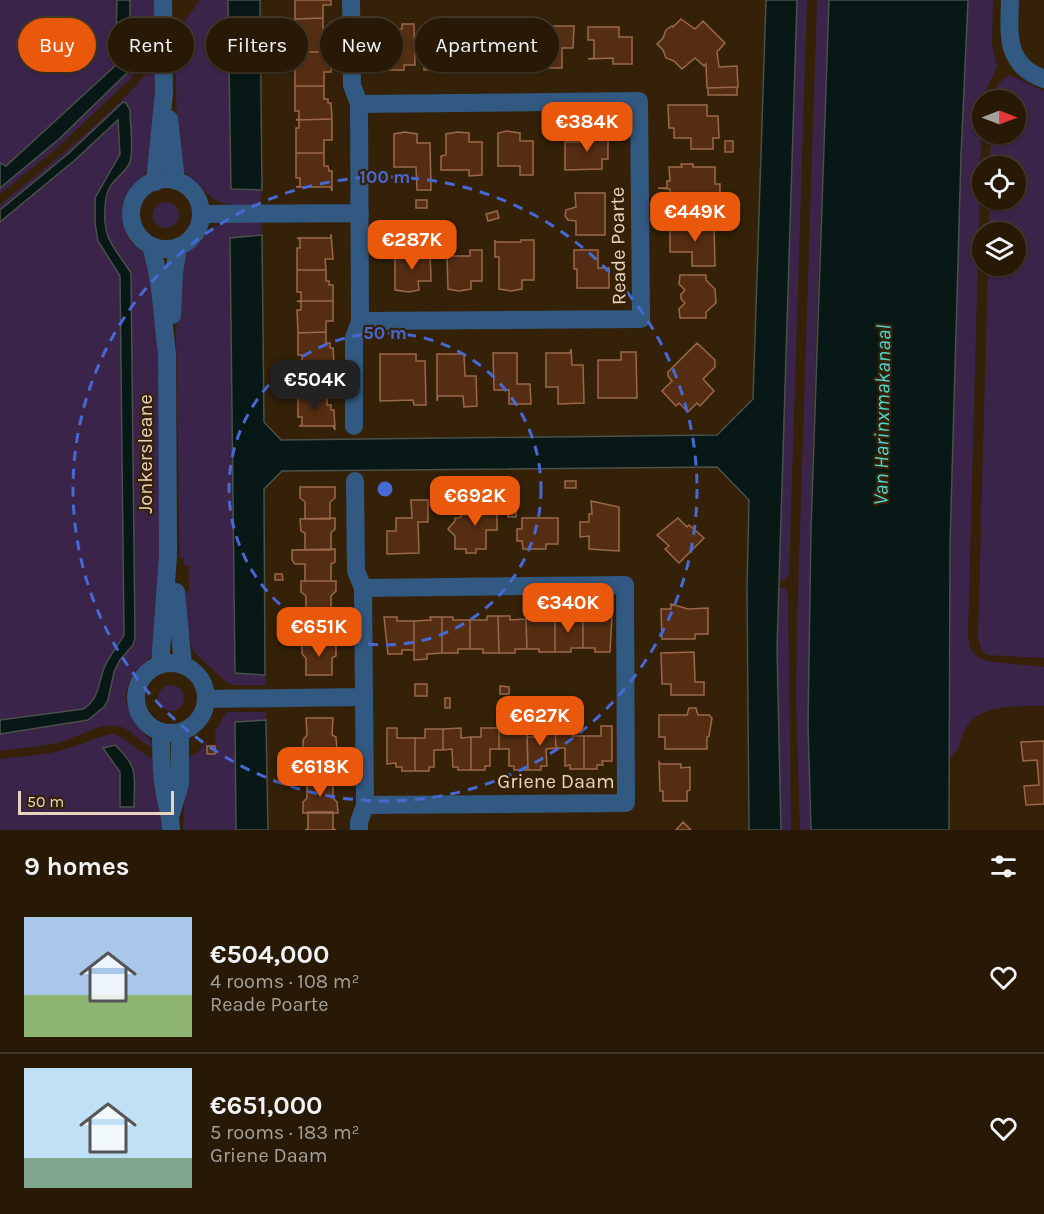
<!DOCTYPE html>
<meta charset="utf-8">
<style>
body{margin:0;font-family:Karla,sans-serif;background:#332614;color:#f1f3f6;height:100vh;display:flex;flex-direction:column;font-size:22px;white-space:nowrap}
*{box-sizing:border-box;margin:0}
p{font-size:20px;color:#a4a09b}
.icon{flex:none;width:33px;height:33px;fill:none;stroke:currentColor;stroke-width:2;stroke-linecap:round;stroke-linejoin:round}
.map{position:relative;height:830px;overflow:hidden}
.drawer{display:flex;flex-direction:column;background:#271906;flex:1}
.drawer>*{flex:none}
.top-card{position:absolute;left:18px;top:18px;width:600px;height:54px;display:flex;gap:12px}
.needle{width:39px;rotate:90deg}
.buttons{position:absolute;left:972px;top:90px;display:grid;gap:12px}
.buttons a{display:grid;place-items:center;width:54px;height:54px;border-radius:50%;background:#271906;box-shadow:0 2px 4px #0004,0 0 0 2px #433828;font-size:30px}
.scale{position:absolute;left:18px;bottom:15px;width:156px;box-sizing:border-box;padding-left:6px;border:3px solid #e9d5bd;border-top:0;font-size:16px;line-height:21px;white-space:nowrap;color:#e9d5bd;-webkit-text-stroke:4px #342108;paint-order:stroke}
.price{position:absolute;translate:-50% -51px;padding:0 14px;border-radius:12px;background:#ea580c;color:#fff;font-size:20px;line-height:39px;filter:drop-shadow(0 2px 3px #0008)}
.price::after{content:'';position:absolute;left:50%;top:36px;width:18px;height:14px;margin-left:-9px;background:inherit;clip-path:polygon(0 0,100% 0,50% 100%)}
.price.active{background:#222;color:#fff}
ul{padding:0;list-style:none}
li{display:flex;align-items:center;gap:18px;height:150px;padding:0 24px}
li+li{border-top:2px solid #433828}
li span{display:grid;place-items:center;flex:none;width:168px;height:120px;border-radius:0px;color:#555}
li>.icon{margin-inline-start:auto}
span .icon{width:72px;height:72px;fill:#fffc;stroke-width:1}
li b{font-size:26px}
h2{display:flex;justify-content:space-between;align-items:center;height:72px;padding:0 24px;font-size:26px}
.tag{padding:0 21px;border-radius:27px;background:#271906;box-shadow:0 2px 4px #0004,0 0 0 2px #433828;font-size:21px;line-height:54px}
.tag.active{background:#ea580c;color:#fff}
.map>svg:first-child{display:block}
.green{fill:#3b244a;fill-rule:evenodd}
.water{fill:#071817;stroke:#4b5149;stroke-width:1.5}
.building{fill:#552d13;stroke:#9b684a;stroke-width:1.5}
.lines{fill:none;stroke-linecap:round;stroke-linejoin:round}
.minor{stroke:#325981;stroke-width:18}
.ring{fill:none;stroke:#4669d3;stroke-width:3;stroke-dasharray:10 8}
.labels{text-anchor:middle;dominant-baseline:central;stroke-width:4.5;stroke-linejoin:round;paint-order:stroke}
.street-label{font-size:20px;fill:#e9d5bd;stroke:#342108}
.water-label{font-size:21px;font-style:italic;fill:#4dd6d0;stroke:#342108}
.centre{fill:#4669d3;stroke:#342108;stroke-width:3}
.ring-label{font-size:18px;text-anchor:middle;font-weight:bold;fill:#4669d3;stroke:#342108;stroke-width:4.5;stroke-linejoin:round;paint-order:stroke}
</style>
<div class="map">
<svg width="1044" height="830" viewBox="0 0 1044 830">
<rect width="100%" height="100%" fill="#342108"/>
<path class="green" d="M0,0H117L115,66L5,167L0,163Z
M130,0H155L153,52L131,78L58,147L0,194V188L59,139L127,73L130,58Z
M200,0H228L231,189L262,190L260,205C243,205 223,209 209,195C200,187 195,179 184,172L177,137L175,35Z
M797,0H807L789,574L784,580H779Z
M817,0H829C819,276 804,553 811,830H800L796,698L797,624Z
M968,0H993L992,44L997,67L988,86L985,100H982L968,634L970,648L978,658L993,662L1044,667V706C1019,706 979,704 965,729C958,742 963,747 949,758L950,545L961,156Z
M153,66H155L156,113L148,171L131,188L123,204L125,232L130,241L149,258L158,319L160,577L155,648C151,659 142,664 135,673C113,702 135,721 152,743V747C140,743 131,728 117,726C97,723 79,738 60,742C40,747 20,748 0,751V733L88,720L109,694L114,672L120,660L133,645L135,638L131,273C124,261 112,251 107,238C97,212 109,182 129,165C129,146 135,121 126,104L123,102L69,153L0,210V205C53,161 109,119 153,66Z
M1009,75L1044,91V658L987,655L981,649L978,637L988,266H1016V232H989V200H1016V166H990L991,134H1016V100H993L998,84Z
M118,120L120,154L113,166L95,223L98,241L120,276L124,635C118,646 109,656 104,668C98,684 99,700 83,709L0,720V222L75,160Z
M153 215a13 13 0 1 1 26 0a13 13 0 1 1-26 0Z
M261,223L262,235L230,238L235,673L265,675L266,685H233L226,682L198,656L192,649L188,630L185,592L189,591V565H184V558H180L176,332L184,254C196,248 201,241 209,231C220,219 246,223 261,223Z
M779,588H785L788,593L791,830H781L777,648Z
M158 698a13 13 0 1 1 26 0a13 13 0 1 1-26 0Z
M226,712H266V720L235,722L236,830H183L187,759L196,754L207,741V745L205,746V755H216L215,732Z
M113,734C129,739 138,752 153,759L162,830H0V759C21,756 42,756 62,750C80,746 95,737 113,734ZM104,748L134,766L121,807L120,772Z"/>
<path class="water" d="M117,0H130V58L127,73L59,139L0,188V163L6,166L115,66Z
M228,0H260L262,190L231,189Z
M766,0H797L777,648L781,830H749L747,588L749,500L717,467L282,471L264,489L265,675L235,673L230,238L262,235L264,422L281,440L717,435L753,399Z
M829,0H968L961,156L950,545L949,830H811L808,725L811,528Z
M123,102L126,103L130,110C130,126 134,147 130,162C127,171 115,178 110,187C106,194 105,202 105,210C103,241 116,249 131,273L135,638L133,645L120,660L114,672L108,700L104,707L88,720L0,734V720L83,709C99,700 98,684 104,668C109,656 118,646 124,635L120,276L98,241L95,223V198L120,154L118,120L75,160L0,222V210L69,153Z
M266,720L268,830H236L235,722Z
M115,745C140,769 134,775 134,807H120V772L103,748Z"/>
<path class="building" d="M295,0H331V5H323V18L295,19Z
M323,18V31H327V36H331V52H295H299V43H295V19Z
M681,19L695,29L703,21L725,43L717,52L719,67L737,66L738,87L707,88L706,64L704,66L695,58L682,69L674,61L666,58L663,50L657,44L663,38L666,30L672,26L673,27Z
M402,24H414L415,65H404V70H377V29H402Z
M493,24H514V46H503V68L504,69H474V52L481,51V35L479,34H493Z
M553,26H574L573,48H562V68H529L531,38L528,37H553Z
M588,27H619V37H632V64H613V58L588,59L594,58V40H588Z
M428,35H456V47H466V69L424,70V57H428Z
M295,52H331V72H324V86H295V61H299L298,53Z
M295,86H324V99H328V103H331L332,119L296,120L299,119V111H295Z
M737,87V95H708V88Z
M668,105H707V116H718L719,138H713V149H691V138H674V128H669Z
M332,119V140H324V153H296V128H299V120H296Z
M507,131L520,133V141H533V175H520V166H498V133Z
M405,132L417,134V143H430L431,190H417L416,167H394V134Z
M458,132L469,133V142H482V175L469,176V170H441V156L446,155V134Z
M593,132H608V159H602V169L565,170V142H593Z
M725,141H733V152H725Z
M296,153H324V166H328L329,171H332V191L331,187H296L300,186V178H296Z
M681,164H693V167H715V184H720V203H670V189L658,188H667V181H670L669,167H682Z
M575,193H605V235H576V221L568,220L565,216L566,210L576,207Z
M416,200H427V208H416Z
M497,211L499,218L488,221L486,214Z
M703,219H710L714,224L715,266H692V252H670V227H698Z
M426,228H431L432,237H426Z
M331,234L333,259H325L326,270H297V248H300V239L297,238H331Z
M495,240L496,242H521V240H534V280H522V289L511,291L499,289V257H495Z
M470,250H482V281H471V289L459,291L448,289L447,256H470Z
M574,250H598V268H609V288H577V269H574Z
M417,251H430L431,281H418L419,290L409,292L395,290V257L417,256Z
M297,270H326V281H329V285H333V301H297H301V292H297Z
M680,275H706V280L715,289L716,303L706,312V318H680L679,309L685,303L681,299V294L685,290L679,284Z
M297,301H333V321H326V332L298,333L297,310H301V302Z
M326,332V343H330V348H333L334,363L298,364L302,363V355H298V333Z
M697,343L715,360V367L703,379L714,391L700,406L697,403L688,412L679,403L676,406L662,391L672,381L668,376V372Z
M571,349L572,365H583L584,403L558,404V387H546V353H570Z
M621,352H636L637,398H598V360H621Z
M493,353H517V384H530L531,404H509V390H494Z
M380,354H416V361H425L426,405H414L413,400L380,401Z
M437,354H464L465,376H476L477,406L464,407L463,396H438L437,401Z
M334,363V384H327V395H298V373H302V364H298Z
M298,395H327V405H331V410H334L335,430L333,426H299L302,425V417H298Z
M565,481H576V488H565Z
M300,487H335V498L330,502V519H305V502L300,498Z
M479,499H497V530H486V549H476V553H466V549H455V536L448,529L455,521V518H459L466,511L473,518H479Z
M411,500H428V522H418L419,553L387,554V531H396V518H412Z
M591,501L619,507V551L589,549V536L580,537V522H589V514H592Z
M508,508H516V517H508Z
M335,518V529L331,533V550H305V533L301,531L300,519Z
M522,518H558V544H546V549H523L522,541H517V529H522Z
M678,518L687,527L689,525L704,538L679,563L665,549L669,546L657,535Z
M335,549V562L331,564V581H305V564H295L292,560V550Z
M275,574H282L283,580H275Z
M301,581H336V591L331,596V612L306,613V596L301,592Z
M671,604L688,609L708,608V634H695V639H662L661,609H671Z
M301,612H336L335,625L331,627L332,644H306V627L302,623Z
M599,615H612L610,652H595V648H583V619H599Z
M487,616H498L499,653H483V649H470V620H487Z
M498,616H510V620L526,619L527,649H515V653H499Z
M543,616H555V652H539V649H527L526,619H543Z
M555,616H566V619H583V648H571V652H555Z
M384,617H397V621H414V650H402V654H388Z
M430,617H442V653L427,654V659L414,660V621L431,620Z
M442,617H453V620H470V649H458V653H442Z
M302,643H336V656L332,658V675H306V658L302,654Z
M694,652L695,682H704V695H671V684H662L661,653Z
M415,684H427V696H415Z
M500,686L509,687V694H500Z
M445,698H450V708H445Z
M689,708H696L698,715H709L712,718L709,736L707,737V749H665V737H659V715H687Z
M306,718H333L332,735L336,737L337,750H303V740L307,735Z
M601,726H612V761H602L603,765H597V769H584V736H601Z
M527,727L528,770H514V766H509V749H499V728Z
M537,727H555L556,748L546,749L547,766H541V770H528L527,737H537Z
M555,727H573V736H584V769H570V765L565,766V748H556Z
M387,728H397V738H415V771H402V767H396V763L387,764Z
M461,728V738L471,737V770H458V767H453L452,749L443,750V729Z
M481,728H499V749H490V766H485V770H471V737H481Z
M425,729H443V750H434V767H429V771H415V738H425Z
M1044,741V804L1026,805L1024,786L1039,785L1037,760L1023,761L1021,742Z
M207,746H215V754H207Z
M307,750H333V767L337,769V782H303V771L307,767Z
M659,762L661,764H681V768L690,767V790L687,791V801H663V791H660Z
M307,781H333V798L337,802L338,813H303V802L307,798Z
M308,812H333V829L336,830H305L308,829Z
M683,822L691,830H676Z"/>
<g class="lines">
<path class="minor" d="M351,0L352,85L359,104
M1010,0C1009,35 1005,65 1044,79
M639,101L641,319L360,321L359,104Z
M169,119L176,181
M131 214a35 35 0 1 1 70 0a35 35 0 1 1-70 0Z
M155,182L164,93L163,0
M201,214L360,213
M151,246C162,281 162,317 167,353L168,555L160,665
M172,315L174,273L178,247
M354,426V338L360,321
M355,481L356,571L363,588
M625,585L626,803L365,805L363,588Z
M176,592L183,665
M136 698a35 35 0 1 1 70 0a35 35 0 1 1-70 0Z
M206,699L364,697
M161,732C161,750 161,770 164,788C166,803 171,815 171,830
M171,814L180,784V732
M359,830V822L365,805"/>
</g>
<g class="ring">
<circle cx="385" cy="489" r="156"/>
<circle cx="385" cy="489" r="312"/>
</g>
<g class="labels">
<g class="street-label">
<text transform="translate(618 246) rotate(-91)">Reade Poarte</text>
<text transform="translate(145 454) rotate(-90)">Jonkersleane</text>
<text x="556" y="781">Griene Daam</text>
</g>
<g class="water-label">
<text transform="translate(882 415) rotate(-89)">Van Harinxmakanaal</text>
</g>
</g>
<circle cx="385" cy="489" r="9" class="centre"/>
<g class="ring-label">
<text x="385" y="183">100 m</text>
<text x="385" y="339">50 m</text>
</g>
</svg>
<div class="buttons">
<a><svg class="needle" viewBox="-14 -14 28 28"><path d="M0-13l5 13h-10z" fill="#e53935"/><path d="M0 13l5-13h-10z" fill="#a4a09b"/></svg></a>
<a><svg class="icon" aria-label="locate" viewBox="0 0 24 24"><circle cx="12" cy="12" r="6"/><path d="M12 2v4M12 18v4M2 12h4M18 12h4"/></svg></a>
<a><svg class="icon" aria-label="layers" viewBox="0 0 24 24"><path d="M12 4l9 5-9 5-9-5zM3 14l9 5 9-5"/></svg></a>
</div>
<div class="scale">50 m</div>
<b class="price" style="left:587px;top:153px">€384K</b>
<b class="price" style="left:695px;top:243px">€449K</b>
<b class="price" style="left:412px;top:271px">€287K</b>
<b class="price active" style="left:315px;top:411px">€504K</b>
<b class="price" style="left:475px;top:527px">€692K</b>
<b class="price" style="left:568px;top:634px">€340K</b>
<b class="price" style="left:319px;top:658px">€651K</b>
<b class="price" style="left:540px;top:747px">€627K</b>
<b class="price" style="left:320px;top:798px">€618K</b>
<div class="top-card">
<a class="tag active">Buy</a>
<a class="tag">Rent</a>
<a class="tag">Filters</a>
<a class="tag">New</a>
<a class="tag">Apartment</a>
</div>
</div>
<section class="drawer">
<h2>9 homes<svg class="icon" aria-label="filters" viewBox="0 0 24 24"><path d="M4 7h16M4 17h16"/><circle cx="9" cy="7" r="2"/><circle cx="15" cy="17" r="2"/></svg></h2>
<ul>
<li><span style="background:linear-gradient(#a9c7e8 65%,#8fb573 0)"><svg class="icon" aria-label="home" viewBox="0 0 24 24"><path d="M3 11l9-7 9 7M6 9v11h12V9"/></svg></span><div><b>€504,000</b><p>4 rooms · 108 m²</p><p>Reade Poarte</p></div><svg class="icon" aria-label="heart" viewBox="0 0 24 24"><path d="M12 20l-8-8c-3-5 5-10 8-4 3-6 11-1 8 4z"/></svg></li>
<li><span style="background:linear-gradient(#bfe0f5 75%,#7fa58c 0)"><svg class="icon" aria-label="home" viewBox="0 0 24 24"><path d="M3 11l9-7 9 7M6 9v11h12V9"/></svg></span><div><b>€651,000</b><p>5 rooms · 183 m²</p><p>Griene Daam</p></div><svg class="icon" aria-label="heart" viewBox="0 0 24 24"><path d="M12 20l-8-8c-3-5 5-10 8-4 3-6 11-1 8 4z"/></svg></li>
</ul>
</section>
